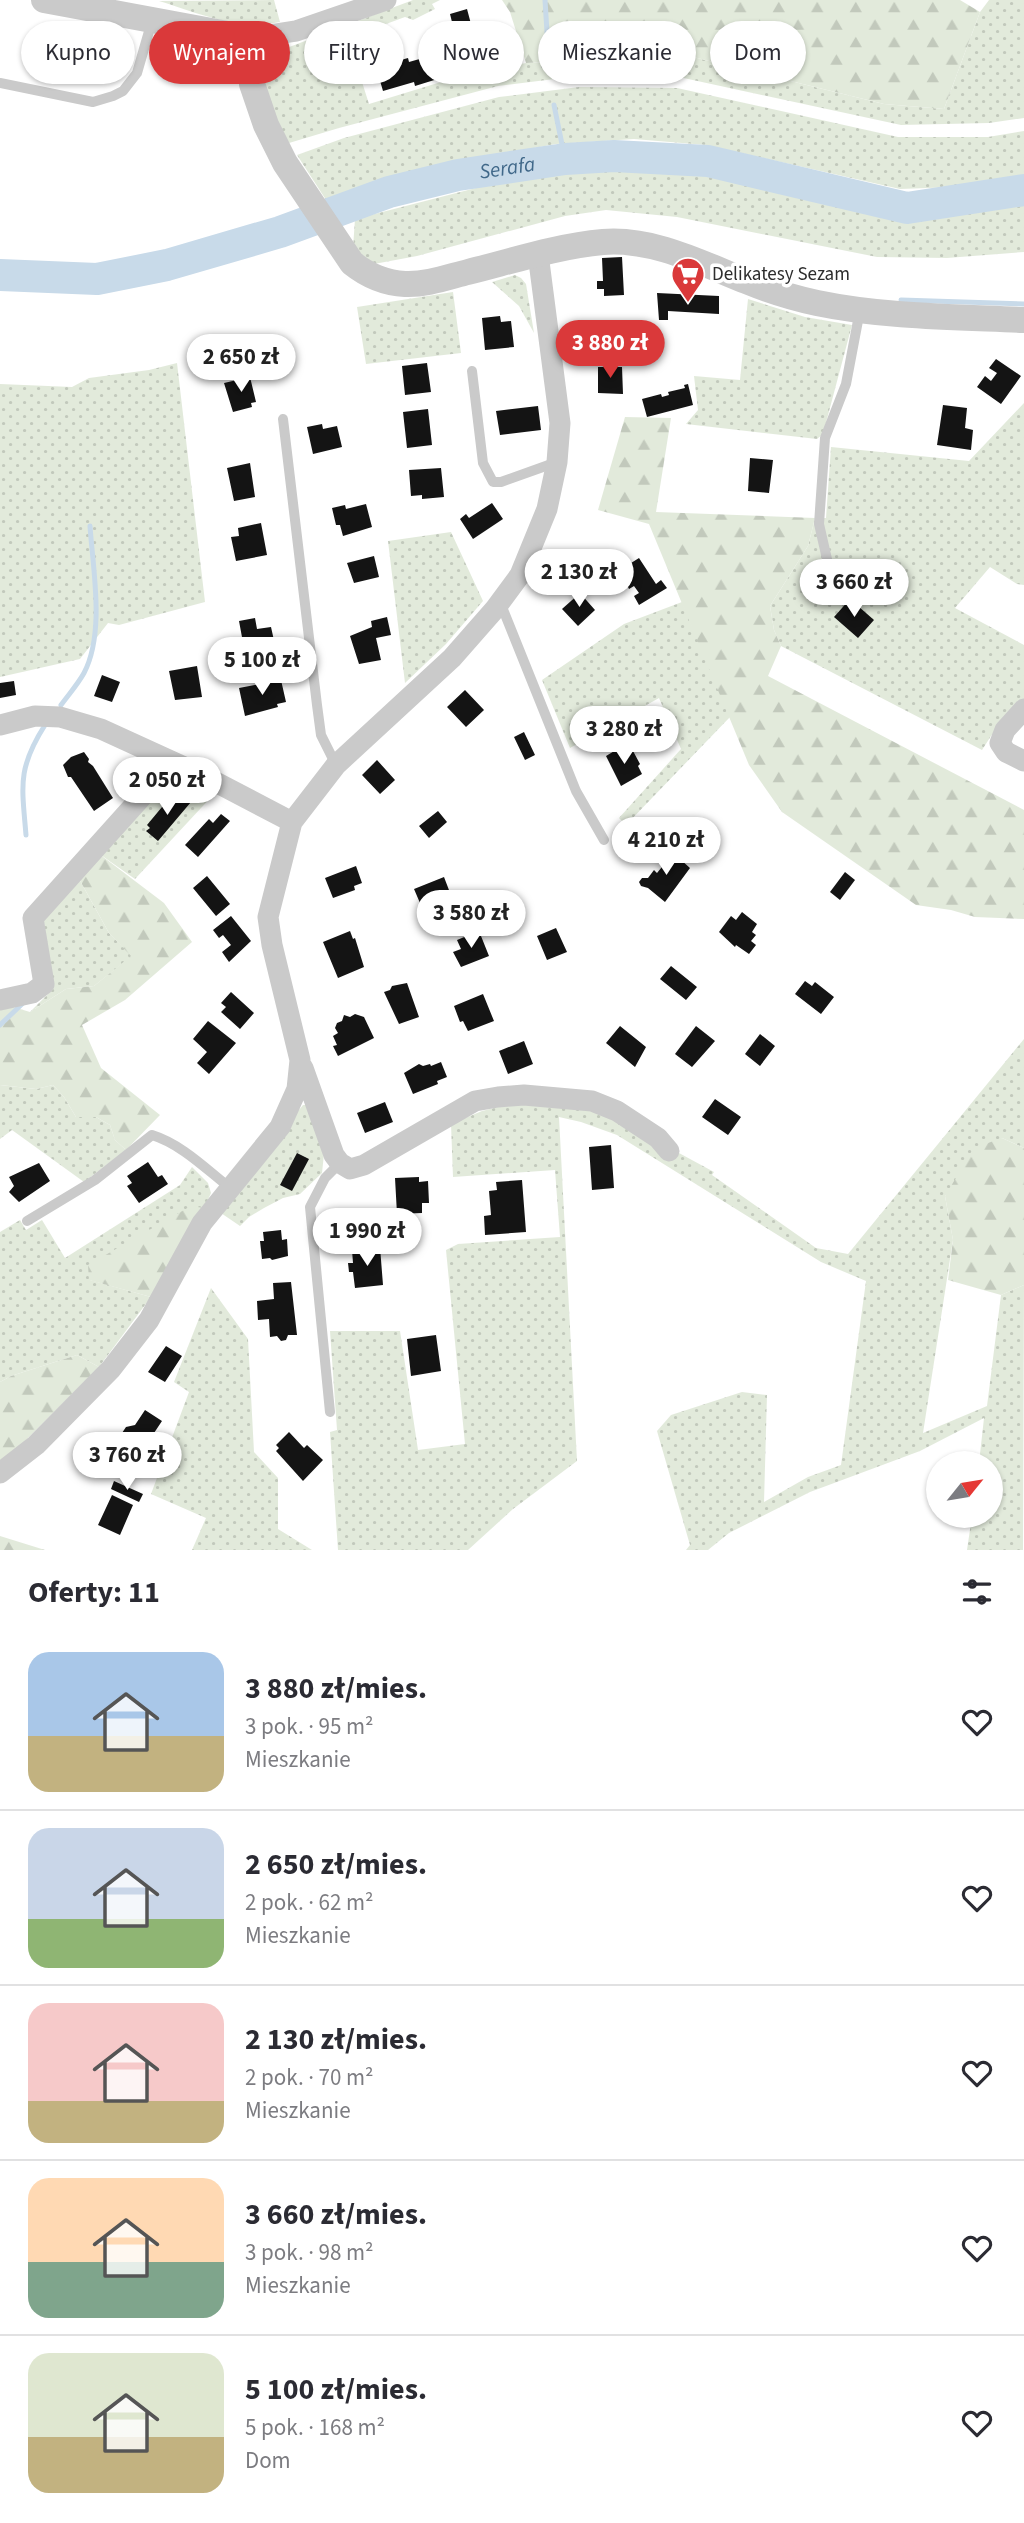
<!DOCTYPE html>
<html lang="pl">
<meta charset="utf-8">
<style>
body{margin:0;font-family:"Source Sans 3",sans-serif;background:#f7f7f7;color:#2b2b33;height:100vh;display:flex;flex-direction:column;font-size:26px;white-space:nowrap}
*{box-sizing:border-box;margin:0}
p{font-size:23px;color:#7c7c81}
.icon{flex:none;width:38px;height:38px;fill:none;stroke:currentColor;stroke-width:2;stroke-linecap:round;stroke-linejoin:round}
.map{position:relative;height:1550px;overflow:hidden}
.drawer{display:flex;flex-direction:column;background:#fff;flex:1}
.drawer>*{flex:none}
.top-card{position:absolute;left:21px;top:21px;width:984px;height:63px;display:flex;gap:14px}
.needle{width:46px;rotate:60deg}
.buttons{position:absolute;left:926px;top:1451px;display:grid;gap:14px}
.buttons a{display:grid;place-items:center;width:77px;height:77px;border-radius:50%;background:#fff;box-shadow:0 2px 5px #0004;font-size:35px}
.price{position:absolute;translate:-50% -60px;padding:0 16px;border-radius:24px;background:#fff;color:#222;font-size:23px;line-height:46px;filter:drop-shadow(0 2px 4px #0008)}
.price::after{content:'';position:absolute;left:50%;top:42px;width:21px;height:16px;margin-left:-10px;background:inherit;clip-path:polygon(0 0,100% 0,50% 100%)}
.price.selected{background:#da393a;color:#fff}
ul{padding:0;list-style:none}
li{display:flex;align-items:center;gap:21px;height:175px;padding:0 28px}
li+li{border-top:2px solid #e1e1e2}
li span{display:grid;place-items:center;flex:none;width:196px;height:140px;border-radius:21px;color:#555}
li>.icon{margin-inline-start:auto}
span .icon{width:84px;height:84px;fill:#fffc;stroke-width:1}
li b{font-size:30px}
h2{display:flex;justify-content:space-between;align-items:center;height:84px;padding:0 28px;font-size:30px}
.tag{padding:0 24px;border-radius:32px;background:#fff;box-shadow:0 2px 5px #0004;font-size:24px;line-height:63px}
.tag.selected{background:#da393a;color:#fff}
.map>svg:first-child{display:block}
.grass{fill:url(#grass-dots)}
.forest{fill:url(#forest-firs)}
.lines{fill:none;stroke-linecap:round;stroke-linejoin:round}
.stream{stroke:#c8dae9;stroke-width:5}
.river{stroke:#c8dae9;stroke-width:32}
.building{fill:#141414}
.service{stroke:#cacaca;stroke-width:10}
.minor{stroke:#cacaca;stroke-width:21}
.tertiary{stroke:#cacaca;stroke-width:26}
.labels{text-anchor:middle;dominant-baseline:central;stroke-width:7;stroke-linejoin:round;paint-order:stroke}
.poi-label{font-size:19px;fill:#2d2d2d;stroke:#fff;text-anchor:start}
.water-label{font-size:21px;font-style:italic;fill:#406889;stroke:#fff}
</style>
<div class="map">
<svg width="1024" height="1550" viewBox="0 0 1024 1550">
<defs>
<pattern id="grass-dots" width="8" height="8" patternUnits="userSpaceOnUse" patternTransform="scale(1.75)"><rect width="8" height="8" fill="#e2eadb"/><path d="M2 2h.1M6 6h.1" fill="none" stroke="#c2c9bc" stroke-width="1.8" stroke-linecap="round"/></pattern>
<pattern id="forest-firs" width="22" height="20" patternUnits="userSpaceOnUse" patternTransform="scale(1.75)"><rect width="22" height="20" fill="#e2eadb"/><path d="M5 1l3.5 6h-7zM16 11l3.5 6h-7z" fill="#c2c9bc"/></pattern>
</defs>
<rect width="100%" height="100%" fill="#fff"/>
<path class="grass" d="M274,0L280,22C238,31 198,13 159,1Z
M413,0H440L432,4L435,9L413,20L405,17L348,38L369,104L464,75L526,63L689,56L884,104L944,109L980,12L989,0H1024V118L989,123L901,125L679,77L579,76L498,86L339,128L289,143C280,126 263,101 263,81C263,69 275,56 284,49Z
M579,87L677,88L898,137H988L1024,131V178L955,187L900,189L706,145L634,139L556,144L426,168L330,206L297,155L344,138L499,97Z
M629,170L720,172L917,221L1024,205V252L947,258L877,257L677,217L606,210L565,216L417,256L374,264L353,248L355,219L531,174Z
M515,275L521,278L526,284L534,333L519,306L492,282Z
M453,292L461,353L366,364L357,307Z
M748,299L805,317L852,325L823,434L817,439L686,424L698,410L694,376L740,380Z
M177,363L205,602L119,625L108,623L80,659L0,677V384L72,387L89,378L149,370Z
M1024,403V585L1017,584L990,567L955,608L1024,645V700L991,736L982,750L781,646L774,630L770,606L808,546L815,518H826L831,447L969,461Z
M451,532L483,601L446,644L405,683L388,541Z
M682,602L730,717L626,825L619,818L681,749L659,698L570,748L542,680L624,624Z
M175,772L214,794L135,879L98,853Z
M78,877L109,933L132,956L94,986L66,989L30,1012L53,989L43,915Z
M1024,1039V1148L1002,1138L945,1196L953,1240L923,1433L987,1406L1001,1295L1024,1285L1023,1550H967L972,1516H990V1463H979L984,1418L920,1451L810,1492L729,1533L708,1550H686L690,1545L657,1431L671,1415L742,1392L767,1395L764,1502L808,1477L841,1465L866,1281L821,1262L617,1135L581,1122L559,1117L577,1461L513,1509L468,1550H338L330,1432L337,1430L330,1331H400L418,1450L465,1444L446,1250L458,1244L560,1237L555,1170L453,1177L451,1124L482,1111L514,1103L556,1104L609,1115L714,1172L712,1175L816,1248L848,1254Z
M0,1085L36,1089L53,1085L64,1097L76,1117H96L110,1125L115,1140L126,1150L84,1182L12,1130L0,1139Z
M303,1105H308L324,1154L322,1173L300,1194L283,1198L264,1208L249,1217L240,1226L218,1211Z
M192,1167L208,1183L211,1193L204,1208L90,1280L151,1297L99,1367L77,1355L11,1376L0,1382V1232L20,1220L26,1230L42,1220L65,1258L180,1185Z
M211,1288L248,1339L254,1452L278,1478V1529L312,1550H192L206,1518L151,1494L189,1392L174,1382Z"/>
<path class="forest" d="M502,0H960L980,12L944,109L884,104L689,56L526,63L510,12Z
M625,417L671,418L656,512L815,518L808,546L770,606L774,630L781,646L768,676L1024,810V919L975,917L951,910L916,905L782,812L749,765L649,524L598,510Z
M98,853L164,903L192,942L125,1000L82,1025L101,1068L160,1115L126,1150L115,1140L110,1125L96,1117H76L64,1097L53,1085L36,1089L0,1085V1009L10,1006L30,1012L66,989L94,986L131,956L109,933L78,877Z
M1002,1138L1024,1148V1285L1001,1295L948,1280L953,1240L945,1196L974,1148Z
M191,1206L204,1208L151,1297L89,1280L88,1265Z
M77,1355L99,1367L23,1443L0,1462V1382L11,1376Z
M0,1536L45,1550H0Z"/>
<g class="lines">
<path class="stream" d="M545,0L548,48
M554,105L565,159
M901,300L1024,304
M61,705C69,694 78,684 84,673C105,633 93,570 90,526
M26,835C22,786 17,769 45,725
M0,1025L22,1004"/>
<path class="river" id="s1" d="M0,275L97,279L167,265L280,232L389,192L458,175L565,159L614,156L708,161L907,208L1024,190"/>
</g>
<path class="building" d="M467,9L479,54L461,58L450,14Z
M437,54L444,77L415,86L414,82L383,91L376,67L408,58L409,62Z
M622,257L624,295L604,296V289H597V281H603L602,258Z
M657,293L719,296V314L668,311V320H659Z
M500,316L501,322L511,321L514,347L485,350L482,318Z
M627,335V347L601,348V336Z
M996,359L1021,376L1001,404L977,387L985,376L991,381L997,373L989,368Z
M427,363L431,392L405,395L402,366Z
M598,367H622L623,394L598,393Z
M250,377L256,402L251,403L252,407L233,412L224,383Z
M688,384L693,405L647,417L642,399L661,394L662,397L669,395L668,392L685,388L684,385Z
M943,405L967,408L965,428L973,430L971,450L937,445Z
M538,406L541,430L500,435L496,411Z
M428,409L432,445L407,448L403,412Z
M322,424L323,429L337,426L342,447L313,454L307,427Z
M750,458L773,460L769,493L748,491Z
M250,463L255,497L234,501L227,468Z
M441,468L444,497L422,499V495L411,496L409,470Z
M492,503L503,519L473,539L460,519L466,514L469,518Z
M366,504L372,527L343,536L340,525H336L332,508L345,505L346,509Z
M261,523L267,555L236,561L231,537L239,536L238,528Z
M374,556L379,577L354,583L347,563Z
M639,558L656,584L661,580L667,588L639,605L634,596L639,593L634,586L629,589L620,570Z
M580,593L595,610L578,626L562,609Z
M850,599L874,620L858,638L834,617Z
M387,617L391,635L376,638L381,660L359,664L350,636L372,627L371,621Z
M255,618L257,629L271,627L277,654L251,660L248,647L244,648L239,621Z
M197,666L202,697L175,700L169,671Z
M102,675L120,682L112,702L94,696Z
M281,680L286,702L277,704L278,707L245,716L239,688Z
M14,681L16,695L0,698V683Z
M465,690L484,710L466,727L447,707Z
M524,732L535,755L525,760L514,737Z
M621,747L626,755L633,751L640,764L638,766L642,774L621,786L606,756Z
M84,752L89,759L88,762L93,766L113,798L94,811L71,777H68L63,765L71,757Z
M377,760L395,780L380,794L362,775Z
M181,794L191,802L158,841L146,831L150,828L147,825L167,801L171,804Z
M438,811L447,822L429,838L419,826Z
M221,814L230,821L198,857L185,845L209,819L213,823Z
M671,851L690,868L665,902L648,888L641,886L639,882L642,878H648L654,870L657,873L666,862L663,860Z
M356,866L362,883L354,886L355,890L333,898L325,878Z
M845,872L855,880L840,900L830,892Z
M207,876L230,904L216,916L193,888Z
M444,877L452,898L423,910L414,889Z
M742,912L757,924L752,932L756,935L751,941L756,945L749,954L736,945L735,947L719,932L731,916L736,920Z
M231,916L251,941L229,962L222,952L231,945L223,935L219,938L213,930Z
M556,928L567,952L547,960L537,936Z
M350,931L353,939L355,938L364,967L338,978L323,942Z
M479,931L489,956L461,967L453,952L461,949L457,940Z
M671,966L697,987L686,1000L660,979Z
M805,981L812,986L815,982L834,997L821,1014L795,994Z
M407,983L419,1017L399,1024L384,992L390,990L392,986Z
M231,992L254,1013L240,1029L221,1012L226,1007L221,1003Z
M483,994L494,1021L468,1031L463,1021L460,1022L454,1006Z
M355,1014L364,1017L374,1038L338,1056L333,1046L337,1045L333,1036L338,1033L335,1028L337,1023L342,1021L344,1015L350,1017Z
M208,1021L236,1043L209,1074L197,1063L207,1052L193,1039Z
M620,1026L646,1047L635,1067L606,1043Z
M696,1026L715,1041L692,1067L675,1054Z
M760,1034L775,1046L760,1066L745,1054Z
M524,1041L533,1064L508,1074L499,1051Z
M441,1062L447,1077L437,1081L438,1084L413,1094L404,1073L419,1064L423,1066L430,1064L431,1066Z
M715,1099L741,1117L728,1135L702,1117Z
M385,1102L393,1122L365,1133L357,1113Z
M611,1145L614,1188L592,1190L589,1147Z
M297,1153L309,1159L292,1191L280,1185Z
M148,1162L158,1177L162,1175L168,1184L139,1203L127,1186L132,1183L127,1176Z
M39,1163L50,1181L19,1202L9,1192L14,1186L9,1177Z
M419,1177V1182L428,1181L429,1203H422V1213L397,1214L395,1178Z
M522,1180L526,1232L485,1235L484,1216L491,1215L489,1191L497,1190L496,1182Z
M281,1230L282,1240L287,1239L288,1256L272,1260L270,1258L262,1259L260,1241H264L263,1232Z
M380,1247L383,1285L355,1288L353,1272H349L348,1263H353L352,1250Z
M291,1282L297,1335H288L286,1340L281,1341L277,1336L270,1337L269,1319L258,1320L257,1301L274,1299L273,1283Z
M436,1335L441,1371L411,1376L407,1339Z
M166,1346L182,1356L165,1382L148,1372Z
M145,1410L162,1421L148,1442L165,1453L154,1471L140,1462L143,1457L118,1439L126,1427L135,1425Z
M289,1432L304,1448L307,1445L323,1460L303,1481L276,1451L279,1448L276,1445Z
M114,1481L143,1494L139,1502L111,1489Z
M112,1495L133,1505L120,1535L98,1525Z"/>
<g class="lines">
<path class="service" d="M0,83L93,102L113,96L123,91L137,73L152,21
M472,371L483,463L493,482H501L557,462
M283,419L317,705L321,735L336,765
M827,559L819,524L825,438L846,384L860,310
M500,602L576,791L604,840
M27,1221L95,1180L152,1135C181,1144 205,1168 229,1187
M330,1412L310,1207L325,1178L340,1163"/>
<path class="minor" d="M249,38L296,31L386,0
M1024,709L1005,730L1000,743L1006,752L1024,761
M0,725L35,716L60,717L101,729L206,777L292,822
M0,1000L32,993L44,984L33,918L173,762
M303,1068L334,1155L340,1163L350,1169L364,1165L475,1101L498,1097L524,1095L592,1101L617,1111L658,1138L669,1151
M0,1473L36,1445L111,1369L149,1320L202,1223L280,1127L297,1089L300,1060L272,945L268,917L292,822L336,765L452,658L495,609L520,575L547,509L557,462L560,423L538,254"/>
<path class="tertiary" d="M44,0L249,38L252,84L266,125L285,163L352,263C367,275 386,283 405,284C426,285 448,277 468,272C512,261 558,246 603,242C653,238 701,263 746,281C768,290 793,298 817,303C884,317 956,317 1024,320"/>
</g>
<defs>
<symbol id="supermarket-pin" viewBox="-11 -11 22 30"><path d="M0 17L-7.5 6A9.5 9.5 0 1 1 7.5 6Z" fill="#da393a" stroke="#fff"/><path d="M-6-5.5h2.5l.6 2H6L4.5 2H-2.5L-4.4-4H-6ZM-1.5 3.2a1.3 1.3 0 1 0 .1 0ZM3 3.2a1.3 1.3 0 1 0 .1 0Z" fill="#fff"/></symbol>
</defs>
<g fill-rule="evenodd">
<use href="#supermarket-pin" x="669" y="255" width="38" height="52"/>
</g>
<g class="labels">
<g class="poi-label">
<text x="712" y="274">Delikatesy Sezam</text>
</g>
<g class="water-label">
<text stroke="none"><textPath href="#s1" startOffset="523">Serafa</textPath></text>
</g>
</g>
</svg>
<div class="buttons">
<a><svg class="needle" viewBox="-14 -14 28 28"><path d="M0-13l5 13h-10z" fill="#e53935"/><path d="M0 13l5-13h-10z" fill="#7c7c81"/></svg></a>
</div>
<b class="price selected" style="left:610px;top:380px">3 880 zł</b>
<b class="price" style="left:241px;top:394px">2 650 zł</b>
<b class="price" style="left:579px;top:609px">2 130 zł</b>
<b class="price" style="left:854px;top:619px">3 660 zł</b>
<b class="price" style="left:262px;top:697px">5 100 zł</b>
<b class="price" style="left:624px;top:766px">3 280 zł</b>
<b class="price" style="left:167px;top:817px">2 050 zł</b>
<b class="price" style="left:666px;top:877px">4 210 zł</b>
<b class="price" style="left:471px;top:950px">3 580 zł</b>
<b class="price" style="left:367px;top:1268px">1 990 zł</b>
<b class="price" style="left:127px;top:1492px">3 760 zł</b>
<div class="top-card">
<a class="tag">Kupno</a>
<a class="tag selected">Wynajem</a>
<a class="tag">Filtry</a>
<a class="tag">Nowe</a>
<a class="tag">Mieszkanie</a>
<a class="tag">Dom</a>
</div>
</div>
<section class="drawer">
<h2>Oferty: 11<svg class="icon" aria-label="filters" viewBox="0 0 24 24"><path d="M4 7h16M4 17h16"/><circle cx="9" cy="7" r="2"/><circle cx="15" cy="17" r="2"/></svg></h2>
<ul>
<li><span style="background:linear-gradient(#a9c7e8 60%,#c2b280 0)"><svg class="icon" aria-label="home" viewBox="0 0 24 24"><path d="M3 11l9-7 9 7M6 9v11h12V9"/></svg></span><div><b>3 880 zł/mies.</b><p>3 pok. · 95 m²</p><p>Mieszkanie</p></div><svg class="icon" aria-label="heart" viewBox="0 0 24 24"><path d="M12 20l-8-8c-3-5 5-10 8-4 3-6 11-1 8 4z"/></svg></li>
<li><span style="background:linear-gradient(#c9d6e8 65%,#8fb573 0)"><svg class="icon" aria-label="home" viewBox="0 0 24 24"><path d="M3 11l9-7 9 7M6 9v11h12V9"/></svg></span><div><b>2 650 zł/mies.</b><p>2 pok. · 62 m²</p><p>Mieszkanie</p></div><svg class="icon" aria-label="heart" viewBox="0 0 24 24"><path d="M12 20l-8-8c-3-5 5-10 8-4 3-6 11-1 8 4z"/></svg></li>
<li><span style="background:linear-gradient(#f6c9c9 70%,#c2b280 0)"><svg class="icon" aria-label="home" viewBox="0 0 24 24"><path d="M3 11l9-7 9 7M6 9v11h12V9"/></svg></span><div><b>2 130 zł/mies.</b><p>2 pok. · 70 m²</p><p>Mieszkanie</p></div><svg class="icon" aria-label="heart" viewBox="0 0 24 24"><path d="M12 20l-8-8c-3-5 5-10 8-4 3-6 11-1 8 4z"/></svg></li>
<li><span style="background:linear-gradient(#ffd9b3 60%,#7fa58c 0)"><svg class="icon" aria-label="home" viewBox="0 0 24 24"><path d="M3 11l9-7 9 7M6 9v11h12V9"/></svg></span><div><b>3 660 zł/mies.</b><p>3 pok. · 98 m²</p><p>Mieszkanie</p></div><svg class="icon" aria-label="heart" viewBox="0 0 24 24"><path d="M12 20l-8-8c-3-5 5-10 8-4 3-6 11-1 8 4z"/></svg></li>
<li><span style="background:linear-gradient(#dfe7d0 60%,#c2b280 0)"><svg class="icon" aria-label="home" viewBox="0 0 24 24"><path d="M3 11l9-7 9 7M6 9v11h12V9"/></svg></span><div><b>5 100 zł/mies.</b><p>5 pok. · 168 m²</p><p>Dom</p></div><svg class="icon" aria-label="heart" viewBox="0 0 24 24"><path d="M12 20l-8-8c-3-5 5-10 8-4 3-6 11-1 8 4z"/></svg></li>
</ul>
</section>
